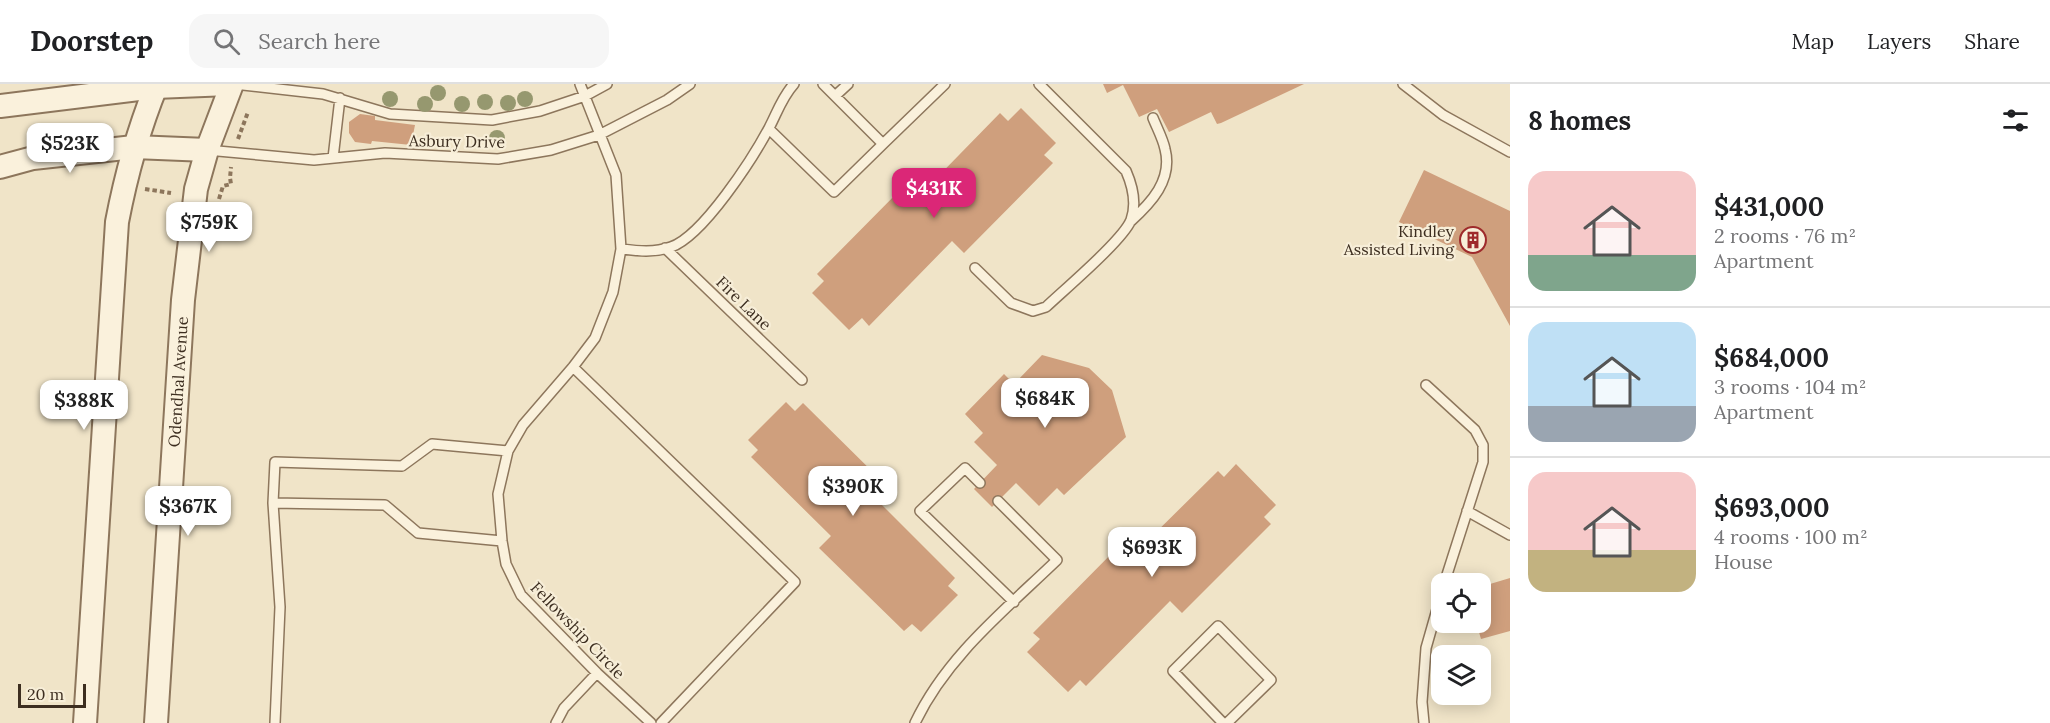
<!DOCTYPE html>
<meta charset="utf-8">
<style>
body{margin:0;font-family:Lora,serif;background:#f6f6f6;color:#202124;height:100vh;display:flex;flex-direction:column;font-size:22px;white-space:nowrap}
*{box-sizing:border-box;margin:0}
p{font-size:20px;color:#757577}
.icon{flex:none;width:33px;height:33px;fill:none;stroke:currentColor;stroke-width:2;stroke-linecap:round;stroke-linejoin:round}
.map{position:relative;flex:1;overflow:hidden}
.sheet{display:flex;flex-direction:column;background:#fff;width:540px}
.sheet>*{flex:none}
.tools{position:absolute;left:1431px;top:489px;display:grid;gap:12px}
.tools a{display:grid;place-items:center;width:60px;height:60px;border-radius:12px;background:#fff;box-shadow:0 3px 15px #0003;font-size:30px}
.scale{position:absolute;left:18px;bottom:15px;width:68px;box-sizing:border-box;padding-left:6px;border:3px solid #3d2e20;border-top:0;font-size:16px;line-height:21px;white-space:nowrap;color:#3d2e20;-webkit-text-stroke:4px #f7eed8;paint-order:stroke}
.price{position:absolute;translate:-50% -51px;padding:0 14px;border-radius:12px;background:#fff;color:#222;font-size:20px;line-height:39px;filter:drop-shadow(0 2px 3px #0008)}
.price::after{content:'';position:absolute;left:50%;top:36px;width:18px;height:14px;margin-left:-9px;background:inherit;clip-path:polygon(0 0,100% 0,50% 100%)}
.price.on{background:#db2777;color:#fff}
ul{padding:0;list-style:none}
li{display:flex;align-items:center;gap:18px;height:150px;padding:0 18px}
li+li{border-top:2px solid #e0e0e0}
li span{display:grid;place-items:center;flex:none;width:168px;height:120px;border-radius:18px;color:#555}
li>.icon{margin-inline-start:auto}
span .icon{width:72px;height:72px;fill:#fffc;stroke-width:1}
li b{font-size:26px}
h2{display:flex;justify-content:space-between;align-items:center;height:72px;padding:0 18px;font-size:26px}
header{display:flex;align-items:center;gap:36px;box-sizing:border-box;height:84px;padding:0 30px;background:#fff;border-bottom:2px solid #e0e0e0}
header strong{font-size:28px}
nav{display:flex;gap:33px;margin-inline-start:auto;font-size:21px}
.search{width:420px;height:54px;background:#f6f6f6;display:flex;align-items:center;gap:15px;box-sizing:border-box;padding:0 21px;border-radius:18px;color:#757577;font-size:22px}
main{display:flex;flex:1;min-height:0}
.map>svg:first-child{display:block}
.building{fill:#cf9f7d}
.lines{fill:none;stroke-linecap:round;stroke-linejoin:round}
.service-casing{stroke:#8d765c;stroke-width:12}
.tertiary-casing{stroke:#8d765c;stroke-width:26}
.path{stroke:#8d765c;stroke-width:4;stroke-dasharray:4.5 3;stroke-linecap:butt}
.service{stroke:#faf1dc;stroke-width:9}
.tertiary{stroke:#faf1dc;stroke-width:22}
.tree{fill:#96986f}
.labels{text-anchor:middle;dominant-baseline:central;stroke-width:4.5;stroke-linejoin:round;paint-order:stroke}
.street-label{font-size:16px;fill:#3d2e20;stroke:#f7eed8}
.poi-label{font-size:16px;fill:#3d2e20;stroke:#f7eed8;text-anchor:end}
</style>
<header>
<strong>Doorstep</strong>
<div class="search"><svg class="icon" aria-label="search" viewBox="0 0 24 24"><circle cx="10" cy="10" r="6"/><path d="M15 15l6 6"/></svg>Search here</div>
<nav><a>Map</a><a>Layers</a><a>Share</a></nav>
</header>
<main>
<div class="map">
<svg width="1510" height="639" viewBox="0 0 1510 639">
<rect width="100%" height="100%" fill="#f0e4c8"/>
<path class="building" d="M1103,0H1304L1221,39L1217,40L1211,28L1169,48L1157,25L1139,33L1123,1L1107,9Z
M1021,24L1056,59L1044,71L1053,79L964,169L952,157L869,242L862,234L849,246L812,209L824,197L817,190L905,101L918,113L1000,29L1008,37Z
M360,30L375,32V36L415,41L411,61L372,57L371,60L355,58L349,49V38Z
M1424,86L1510,127V242L1472,173L1399,138Z
M1042,271L1089,284L1112,306L1126,353L1064,411L1057,404L1039,422L1016,399L992,423L974,405L997,381L974,358L983,349L965,330L1004,290L1014,300Z
M786,318L795,327L803,319L888,403L876,415L955,494L948,502L958,511L921,548L912,540L904,547L819,464L831,452L751,373L758,366L748,356Z
M1236,380L1276,421L1264,433L1271,440L1182,529L1170,517L1086,602L1080,596L1068,608L1027,568L1040,555L1033,549L1122,459L1134,470L1218,387L1224,393Z
M1510,494V547L1481,555L1476,538H1480V503Z"/>
<g class="lines">
<defs>
<path id="service" d="M234,0L323,10L390,30L492,36L540,27L585,12L607,0
M580,0L616,91L621,165L613,208L595,254L573,283L523,341L508,367L498,410L502,457L506,480L521,511L597,589L651,639
M823,0L883,60L945,0
M1403,0L1443,31L1510,68
M835,12L848,0
M769,45L834,108L883,60
M207,66L314,76L385,69L498,75L551,66L599,51L667,16L690,0
M333,74L340,14
M1130,138C1151,119 1173,96 1165,65C1163,55 1157,44 1153,34
M665,164L802,296
M621,165C638,167 654,169 671,163C703,152 753,74 769,44C777,29 782,13 794,0
M975,184L1011,219L1033,227L1046,223C1065,205 1123,156 1131,136C1137,119 1133,103 1126,87L1039,0
M573,283L795,498L661,639
M1426,301L1475,346L1483,361V378L1444,500
M980,399L965,384L920,427L1014,518
M273,419L385,421L418,449L502,457
M1467,427L1510,451
M275,639L280,523L273,419L275,378L402,382L432,360L508,367
M556,639L564,624L597,589
M915,639C946,573 1005,526 1057,476L998,417
M1223,639L1173,587L1218,542L1271,596L1227,639
M1424,639L1422,618L1426,564L1442,508"/>
<g id="tertiary">
<path d="M0,22L155,3L229,0"/>
<path d="M0,83L33,74L134,63L207,66"/>
<path d="M85,639L117,138C126,91 139,44 157,0"/>
<path id="s1" d="M156,639L183,216L196,105L207,66L232,0"/>
</g>
</defs>
<use href="#service" class="service-casing"/>
<use href="#tertiary" class="tertiary-casing"/>
<path class="path" d="M238,55L248,28
M145,105L171,109
M219,115L223,102L231,100L230,94L231,83"/>
<use href="#service" class="service"/>
<use href="#tertiary" class="tertiary"/>
</g>
<g class="tree">
<circle cx="438" cy="9" r="8"/>
<circle cx="390" cy="15" r="8"/>
<circle cx="525" cy="15" r="8"/>
<circle cx="485" cy="18" r="8"/>
<circle cx="508" cy="19" r="8"/>
<circle cx="425" cy="20" r="8"/>
<circle cx="462" cy="20" r="8"/>
<circle cx="497" cy="54" r="8"/>
</g>
<defs>
<symbol id="building-ring" viewBox="-11 -11 22 22"><circle r="9.5" fill="#f7eed8" stroke="#9e2a2b" stroke-width="1.5"/><path d="M-4-6H4V6H1V3H-1V6H-4ZM-2.5-4.3h1.7v1.8h-1.7ZM.8-4.3h1.7v1.8H.8ZM-2.5-1h1.7V.8h-1.7ZM.8-1h1.7V.8H.8Z" fill="#9e2a2b"/></symbol>
</defs>
<g fill-rule="evenodd">
<use href="#building-ring" x="1458" y="141" width="30" height="30"/>
</g>
<g class="labels">
<g class="street-label">
<text transform="translate(457 57) rotate(1)">Asbury Drive</text>
<text transform="translate(744 219) rotate(44)">Fire Lane</text>
<text stroke="none"><textPath href="#s1" startOffset="342">Odendhal Avenue</textPath></text>
<text transform="translate(578 546) rotate(46)">Fellowship Circle</text>
</g>
<g class="poi-label">
<text x="1454" y="147">Kindley<tspan x="1454" dy="18">Assisted Living</tspan></text>
</g>
</g>
</svg>
<div class="tools">
<a><svg class="icon" aria-label="locate" viewBox="0 0 24 24"><circle cx="12" cy="12" r="6"/><path d="M12 2v4M12 18v4M2 12h4M18 12h4"/></svg></a>
<a><svg class="icon" aria-label="layers" viewBox="0 0 24 24"><path d="M12 4l9 5-9 5-9-5zM3 14l9 5 9-5"/></svg></a>
</div>
<div class="scale">20 m</div>
<b class="price" style="left:70px;top:90px">$523K</b>
<b class="price on" style="left:934px;top:135px">$431K</b>
<b class="price" style="left:209px;top:169px">$759K</b>
<b class="price" style="left:1045px;top:345px">$684K</b>
<b class="price" style="left:84px;top:347px">$388K</b>
<b class="price" style="left:853px;top:433px">$390K</b>
<b class="price" style="left:188px;top:453px">$367K</b>
<b class="price" style="left:1152px;top:494px">$693K</b>
</div>
<section class="sheet">
<h2>8 homes<svg class="icon" aria-label="filters" viewBox="0 0 24 24"><path d="M4 7h16M4 17h16"/><circle cx="9" cy="7" r="2"/><circle cx="15" cy="17" r="2"/></svg></h2>
<ul>
<li><span style="background:linear-gradient(#f6c9c9 70%,#7fa58c 0)"><svg class="icon" aria-label="home" viewBox="0 0 24 24"><path d="M3 11l9-7 9 7M6 9v11h12V9"/></svg></span><div><b>$431,000</b><p>2 rooms · 76 m²</p><p>Apartment</p></div></li>
<li><span style="background:linear-gradient(#bfe0f5 70%,#9aa5b1 0)"><svg class="icon" aria-label="home" viewBox="0 0 24 24"><path d="M3 11l9-7 9 7M6 9v11h12V9"/></svg></span><div><b>$684,000</b><p>3 rooms · 104 m²</p><p>Apartment</p></div></li>
<li><span style="background:linear-gradient(#f6c9c9 65%,#c2b280 0)"><svg class="icon" aria-label="home" viewBox="0 0 24 24"><path d="M3 11l9-7 9 7M6 9v11h12V9"/></svg></span><div><b>$693,000</b><p>4 rooms · 100 m²</p><p>House</p></div></li>
</ul>
</section>
</main>
